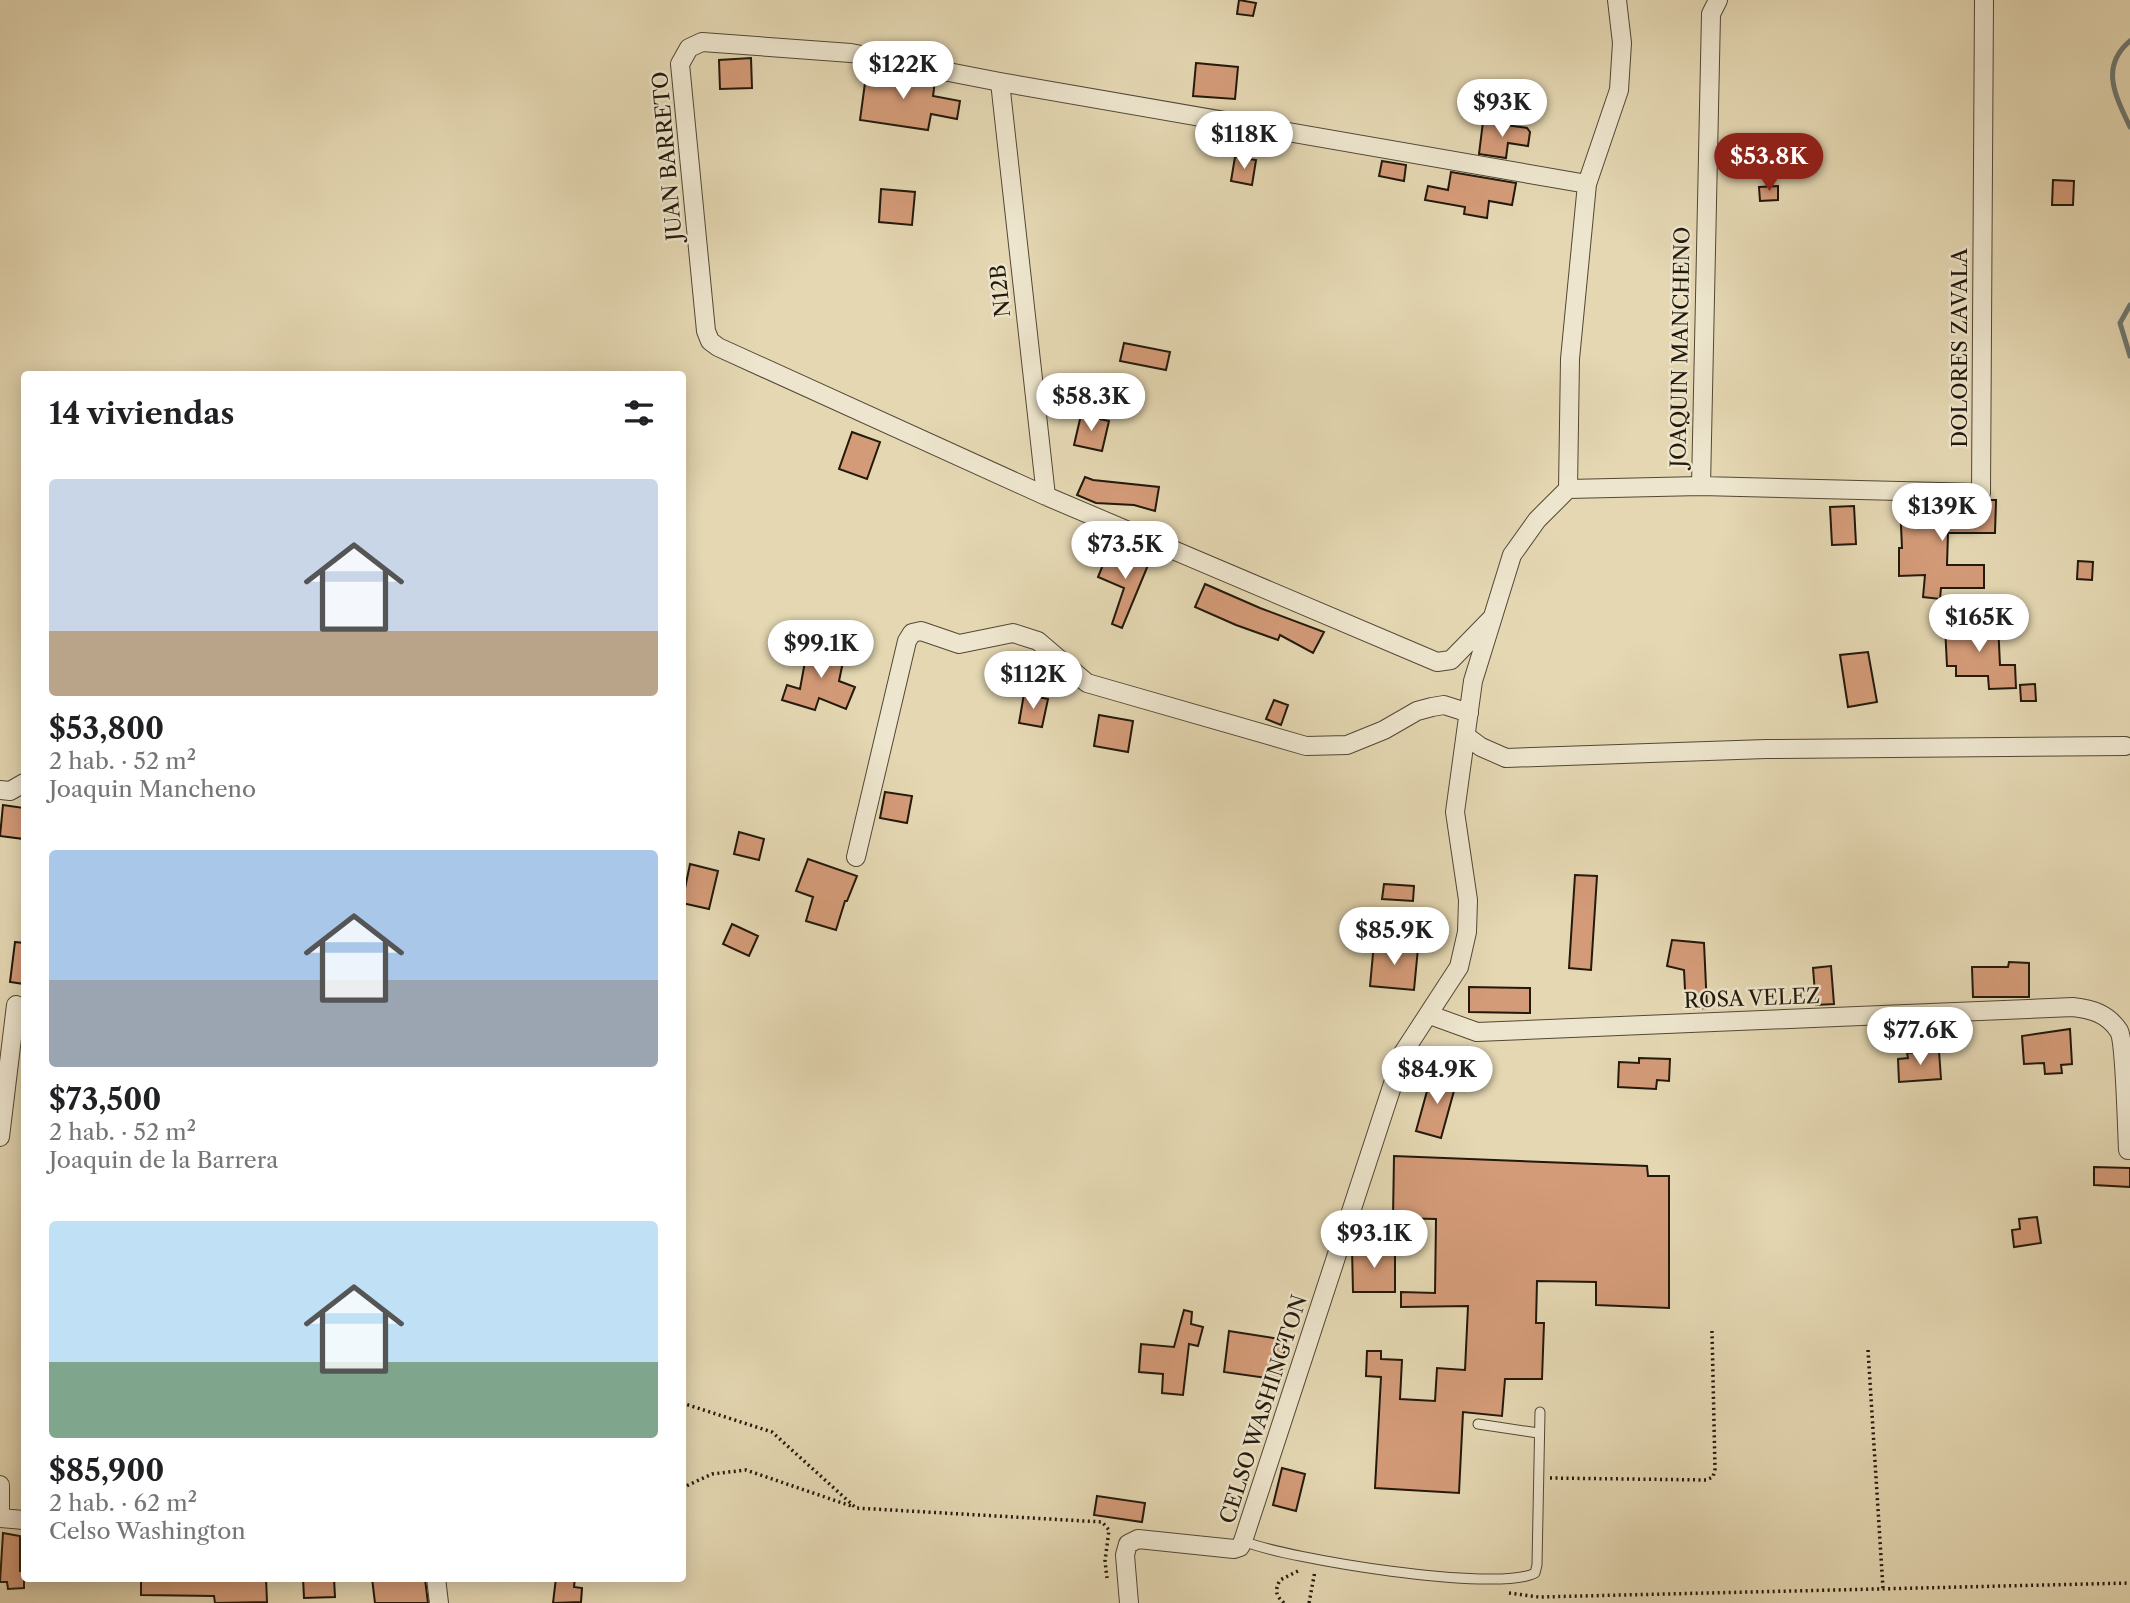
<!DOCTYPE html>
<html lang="es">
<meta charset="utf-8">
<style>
body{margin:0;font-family:"Libre Caslon Text",serif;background:#f6f6f6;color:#202124;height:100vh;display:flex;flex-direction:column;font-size:26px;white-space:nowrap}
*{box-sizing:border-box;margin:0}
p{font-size:23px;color:#757577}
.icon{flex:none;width:38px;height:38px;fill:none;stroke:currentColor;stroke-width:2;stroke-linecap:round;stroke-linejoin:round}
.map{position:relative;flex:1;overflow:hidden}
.drawer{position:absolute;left:21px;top:371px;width:665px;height:1211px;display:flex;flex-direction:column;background:#fff;border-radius:7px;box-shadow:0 4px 18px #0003}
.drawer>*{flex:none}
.price{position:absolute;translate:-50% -60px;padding:0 16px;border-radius:24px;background:#fff;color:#222;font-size:23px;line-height:46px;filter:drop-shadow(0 2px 4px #0008)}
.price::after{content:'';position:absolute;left:50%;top:42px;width:21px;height:16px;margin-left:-10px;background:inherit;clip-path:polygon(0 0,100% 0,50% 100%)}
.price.active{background:#8f2418;color:#fff}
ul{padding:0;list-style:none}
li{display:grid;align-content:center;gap:14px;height:371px;padding:0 28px}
li span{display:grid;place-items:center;height:217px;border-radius:7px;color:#555}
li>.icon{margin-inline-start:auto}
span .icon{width:126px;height:126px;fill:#fffc;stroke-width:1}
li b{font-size:30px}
h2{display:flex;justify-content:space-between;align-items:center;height:84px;padding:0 28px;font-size:30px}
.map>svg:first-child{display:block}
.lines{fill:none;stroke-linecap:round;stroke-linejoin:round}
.stream{stroke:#6b7873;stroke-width:5}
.building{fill:#d49b78;stroke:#22190b;stroke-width:2}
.lane-casing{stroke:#524835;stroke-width:11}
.street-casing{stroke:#524835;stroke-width:20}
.path{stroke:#22190b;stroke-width:3.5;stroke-dasharray:2 3.5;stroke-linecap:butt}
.lane{stroke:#ede5cd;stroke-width:9}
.street{stroke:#ede5cd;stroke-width:18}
.labels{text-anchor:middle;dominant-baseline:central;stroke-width:5;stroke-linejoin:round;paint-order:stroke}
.street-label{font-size:21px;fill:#22190b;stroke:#ede5cd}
</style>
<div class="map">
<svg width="2130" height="1603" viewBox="0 0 2130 1603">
<rect width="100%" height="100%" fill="#e4d7b2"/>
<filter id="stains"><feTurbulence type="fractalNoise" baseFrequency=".00286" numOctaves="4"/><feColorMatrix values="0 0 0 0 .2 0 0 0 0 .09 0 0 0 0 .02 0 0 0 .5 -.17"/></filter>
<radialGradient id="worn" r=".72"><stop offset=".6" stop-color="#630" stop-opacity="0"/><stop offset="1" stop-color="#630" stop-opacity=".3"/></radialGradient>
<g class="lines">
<path class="stream" d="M2130,41C2099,67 2116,97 2130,127
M2130,305L2120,323L2130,356"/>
</g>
<path class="building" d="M1239,0L1256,3L1253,16L1237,14Z
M751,58L752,88L720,89L719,60Z
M1196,63L1238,67L1235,99L1193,96Z
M867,68L935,81L933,96L960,101L957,119L931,114L928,130L860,120Z
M1483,122L1527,128L1530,132L1528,146L1508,143L1506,158L1479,154Z
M1235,157L1256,160L1252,185L1231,181Z
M1382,161L1406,165L1404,181L1379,176Z
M1451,172L1516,183L1512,205L1489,201L1487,218L1464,214L1465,207L1425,200L1428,186L1448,190Z
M2053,180L2074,181L2073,205H2052Z
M1778,186V200L1760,201L1759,187Z
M881,189L915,192L912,225L879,222Z
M1124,343L1170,352L1166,370L1120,361Z
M1081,415L1109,421L1102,451L1074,445Z
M852,432L880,442L867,479L839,469Z
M1085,477L1093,480L1159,487L1155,511L1134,505L1096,503L1077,495Z
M1989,500H1996L1995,533H1948L1947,565H1984V588H1941L1940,599L1923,597L1925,575L1899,576V548H1902L1900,503L1981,504Z
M1854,506L1856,544L1832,545L1830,507Z
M1133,550L1151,558L1122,628L1112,624L1124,588L1098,577L1107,555L1128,563Z
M2078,561L2093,562L2092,580L2077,579Z
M1205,584L1260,608L1324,632L1313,653L1280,635L1278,640L1236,625L1195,607Z
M1998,623L2000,665H2015L2016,688L1989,689L1988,676H1956V666H1947L1945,626Z
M808,645L845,652L839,681L855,687L846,709L819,698L815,710L782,700L787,685L800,689Z
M1868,652L1877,702L1848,707L1840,655Z
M2035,684L2036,701H2021L2020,685Z
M1024,694L1048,699L1042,727L1019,723Z
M1274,700L1288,705L1281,725L1266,719Z
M1099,715L1133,721L1128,752L1094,746Z
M885,792L912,796L907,823L880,818Z
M3,805L24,808V839L0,836Z
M739,832L764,839L759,860L734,854Z
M808,859L857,876L847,901H845L836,930L806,921L813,897L796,891Z
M690,864L718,871L709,909L682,903Z
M1575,875L1597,876L1591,970L1569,968Z
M1384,884L1414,886L1413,901L1382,899Z
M732,924L758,936L749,956L723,944Z
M1672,940L1704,943L1707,1008L1686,1009L1684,970L1667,966Z
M15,942L24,943V984L10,982Z
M1374,943L1418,948L1414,990L1370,986Z
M2009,962L2029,963V997H1973L1972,967H2008Z
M1831,966L1834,1004L1816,1005L1813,968Z
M1469,987L1530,988V1013L1469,1012Z
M2070,1029L2072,1064L2061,1065L2062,1073L2045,1074L2044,1063L2024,1064L2022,1036Z
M1939,1051L1941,1079L1899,1082L1898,1059L1908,1058L1907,1053Z
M1639,1058L1670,1059L1669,1081L1657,1080L1656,1089L1618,1087L1619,1062L1639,1063Z
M1432,1073L1457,1080L1441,1138L1416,1131Z
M1394,1156L1647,1166L1648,1176H1669V1308L1596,1305V1282L1537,1281L1536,1323H1544L1542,1379H1505L1502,1416L1463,1412L1459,1493L1375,1488L1381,1377L1366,1376L1367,1351H1381V1359L1402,1360L1400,1399L1435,1401L1437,1368L1465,1370L1468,1306L1401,1307V1292L1435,1293L1436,1219L1393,1218Z
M2094,1167L2130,1168V1187L2094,1185Z
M2037,1217L2041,1243L2014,1247L2012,1230L2020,1229L2019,1219Z
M1352,1248H1395V1292H1353Z
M1184,1310L1192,1312L1191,1324L1203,1327L1198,1346L1189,1344L1183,1395L1162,1393L1163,1374L1139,1372L1141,1344L1174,1347Z
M1229,1331L1286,1340L1280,1380L1224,1372Z
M1282,1468L1305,1474L1296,1511L1273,1505Z
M1097,1496L1145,1503L1142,1522L1094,1515Z
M3,1533L20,1536V1571H24V1588L8,1589L7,1582H0Z
M141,1578H266L267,1602L215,1603L214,1596L141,1595Z
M303,1578H334L335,1597L304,1598Z
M372,1578L425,1579L428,1603H375Z
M556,1578H575L574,1587L582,1588L581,1602L553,1603Z"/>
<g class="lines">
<defs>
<path id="lane" d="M1478,1424L1538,1433
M1243,1541C1287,1559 1497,1593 1535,1573L1537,1565L1540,1412"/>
<path id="street" d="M1000,82L1046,496
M1701,486L1711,14L1718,0
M1568,489L1701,486L1981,493L1984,0
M1492,618L1451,660L1437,662L1046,496L718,347L710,341L706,331L680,64L689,48L702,42L851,53L1000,82L1587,184
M1466,736L1481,747L1506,758L1766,749L2125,746
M0,790L10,791L24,783
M856,857L907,641L912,633L921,631L959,644L1013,633L1038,641L1087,683L1306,746L1347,745L1384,730L1417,711L1432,707L1444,705L1469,713
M1430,1015L1477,1032L2073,1007C2092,1009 2108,1014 2119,1031C2125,1042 2127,1131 2128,1150
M0,1137L16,1005
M0,1485V1518
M0,1518L24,1520
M436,1578L439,1603
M1129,1603L1125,1555L1128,1544L1138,1539L1234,1549L1240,1547L1243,1541L1403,1053L1459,967L1467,932L1468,900L1455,812L1473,681L1512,555L1537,520L1568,489L1570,359L1587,184L1619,90L1622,43L1617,0"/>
</defs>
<use href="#lane" class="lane-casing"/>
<use href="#street" class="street-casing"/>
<path class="path" d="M1868,1350L1883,1589
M682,1403L772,1432L856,1508L1102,1522L1109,1530L1105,1561L1107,1578
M1550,1478L1706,1480L1713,1477L1715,1469L1712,1331
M682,1488L712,1474L746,1470L854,1507
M1509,1593L1539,1597L2130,1583
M1284,1603C1275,1595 1275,1590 1280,1580L1300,1570
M1309,1603L1315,1571"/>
<use href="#lane" class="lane"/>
<use href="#street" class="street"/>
</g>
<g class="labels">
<g class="street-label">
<text transform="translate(667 156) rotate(-95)">JUAN BARRETO</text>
<text transform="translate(1000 291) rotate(-96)">N12B</text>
<text transform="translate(1680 347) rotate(-89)">JOAQUIN MANCHENO</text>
<text transform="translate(1959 348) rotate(-90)">DOLORES ZAVALA</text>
<text transform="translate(1752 998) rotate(-2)">ROSA VELEZ</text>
<text transform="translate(1263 1409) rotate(-72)">CELSO WASHINGTON</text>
</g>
</g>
<rect width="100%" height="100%" filter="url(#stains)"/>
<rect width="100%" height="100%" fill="url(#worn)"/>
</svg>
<b class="price" style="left:903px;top:101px">$122K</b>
<b class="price" style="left:1502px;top:139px">$93K</b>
<b class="price" style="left:1244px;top:171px">$118K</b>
<b class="price active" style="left:1769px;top:193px">$53.8K</b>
<b class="price" style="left:1091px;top:433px">$58.3K</b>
<b class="price" style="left:1942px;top:543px">$139K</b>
<b class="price" style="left:1125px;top:581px">$73.5K</b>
<b class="price" style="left:1979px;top:654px">$165K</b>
<b class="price" style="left:821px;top:680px">$99.1K</b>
<b class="price" style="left:1033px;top:711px">$112K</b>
<b class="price" style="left:1394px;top:967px">$85.9K</b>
<b class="price" style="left:1920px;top:1067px">$77.6K</b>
<b class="price" style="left:1437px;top:1106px">$84.9K</b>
<b class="price" style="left:1374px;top:1270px">$93.1K</b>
<section class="drawer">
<h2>14 viviendas<svg class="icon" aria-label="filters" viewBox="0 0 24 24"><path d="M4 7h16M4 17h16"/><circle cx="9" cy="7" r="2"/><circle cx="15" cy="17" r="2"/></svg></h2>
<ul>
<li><span style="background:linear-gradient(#c9d6e8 70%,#b9a48a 0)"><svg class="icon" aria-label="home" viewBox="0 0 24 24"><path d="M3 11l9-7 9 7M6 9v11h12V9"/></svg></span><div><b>$53,800</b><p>2 hab. · 52 m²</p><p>Joaquin Mancheno</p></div></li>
<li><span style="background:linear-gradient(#a9c7e8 60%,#9aa5b1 0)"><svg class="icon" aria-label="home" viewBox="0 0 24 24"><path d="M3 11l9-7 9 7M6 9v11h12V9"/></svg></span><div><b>$73,500</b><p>2 hab. · 52 m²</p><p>Joaquin de la Barrera</p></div></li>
<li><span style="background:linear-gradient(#bfe0f5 65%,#7fa58c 0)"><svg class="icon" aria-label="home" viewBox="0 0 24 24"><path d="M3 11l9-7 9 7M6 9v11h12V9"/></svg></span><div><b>$85,900</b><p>2 hab. · 62 m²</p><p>Celso Washington</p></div></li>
</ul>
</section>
</div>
